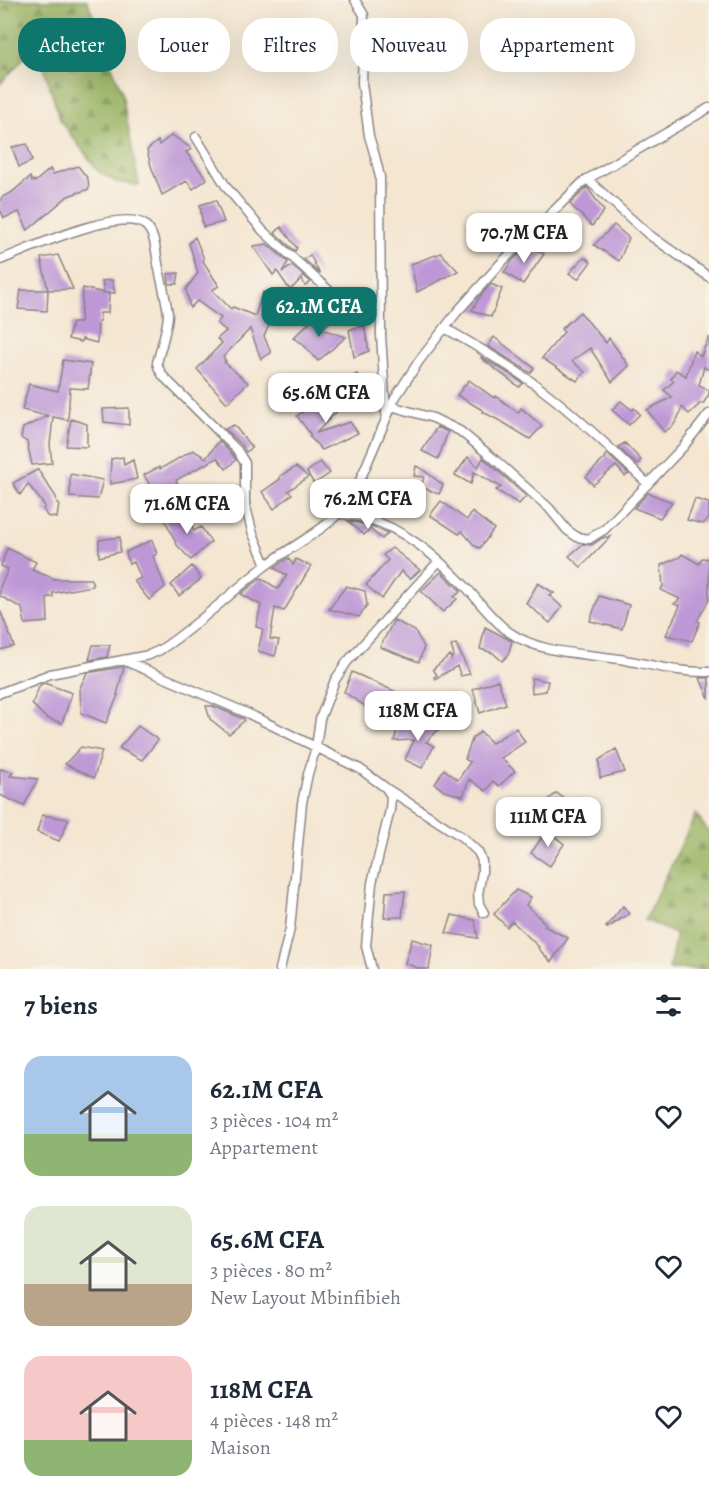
<!DOCTYPE html>
<html lang="fr">
<meta charset="utf-8">
<style>
body{margin:0;font-family:Alegreya,serif;background:#f6f6f7;color:#1f2937;height:100vh;display:flex;flex-direction:column;font-size:22px;white-space:nowrap}
*{box-sizing:border-box;margin:0}
p{font-size:20px;color:#747a83}
.icon{flex:none;width:33px;height:33px;fill:none;stroke:currentColor;stroke-width:2;stroke-linecap:round;stroke-linejoin:round}
.map{position:relative;height:969px;overflow:hidden}
.panel{display:flex;flex-direction:column;background:#fff;flex:1}
.panel>*{flex:none}
.banner{position:absolute;left:18px;top:18px;width:674px;height:54px;display:flex;gap:12px}
.price{position:absolute;translate:-50% -51px;padding:0 14px;border-radius:12px;background:#fff;color:#222;font-size:20px;line-height:39px;filter:drop-shadow(0 2px 3px #0008)}
.price::after{content:'';position:absolute;left:50%;top:36px;width:18px;height:14px;margin-left:-9px;background:inherit;clip-path:polygon(0 0,100% 0,50% 100%)}
.price.active{background:#0f766e;color:#fff}
ul{padding:0;list-style:none}
li{display:flex;align-items:center;gap:18px;height:150px;padding:0 24px}
li span{display:grid;place-items:center;flex:none;width:168px;height:120px;border-radius:18px;color:#555}
li>.icon{margin-inline-start:auto}
span .icon{width:72px;height:72px;fill:#fffc;stroke-width:1}
li b{font-size:26px}
h2{display:flex;justify-content:space-between;align-items:center;height:72px;padding:0 24px;font-size:26px}
.tag{padding:0 21px;border-radius:24px;background:#fff;box-shadow:0 6px 24px #0002;font-size:21px;line-height:54px}
.tag.active{background:#0f766e;color:#fff}
.map>svg:first-child{display:block}
.forest{fill:url(#forest-firs);stroke:#5f6c50;stroke-width:1.5}
.building{fill:#be97d6}
.lines{fill:none;stroke-linecap:round;stroke-linejoin:round}
.minor-casing{stroke:#8b8486;stroke-width:11}
.minor{stroke:#fff;stroke-width:8}
</style>
<div class="map">
<svg width="709" height="969" viewBox="0 0 709 969">
<defs>
<pattern id="forest-firs" width="22" height="20" patternUnits="userSpaceOnUse" patternTransform="scale(1.5)"><rect width="22" height="20" fill="#9cb566"/><path d="M5 1l3.5 6h-7zM16 11l3.5 6h-7z" fill="#7f9355"/></pattern>
</defs>
<rect width="100%" height="100%" fill="#f7f3e8"/>
<filter id="ink" filterUnits="userSpaceOnUse"><feTurbulence type="fractalNoise" baseFrequency=".0167" numOctaves="2"/><feDisplacementMap in="SourceGraphic" scale="12" xChannelSelector="R" yChannelSelector="G"/><feConvolveMatrix kernelMatrix="1 2 1 2 8 2 1 2 1" color-interpolation-filters="sRGB"/></filter>
<filter id="wash" filterUnits="userSpaceOnUse"><feTurbulence type="fractalNoise" baseFrequency=".008" numOctaves="4" result="noise"/><feDisplacementMap in="SourceGraphic" scale="24" xChannelSelector="R" yChannelSelector="G"/><feGaussianBlur stdDeviation="1.35" result="paint"/><feColorMatrix in="noise" values="0 0 0 0 0 0 0 0 0 0 0 0 0 0 0 0 0 1.4 0 .05"/><feComposite in="paint" operator="in"/></filter>
<g filter="url(#wash)">
<rect width="100%" height="100%" fill="#f4e6d1"/>
<path class="forest" d="M0,0H87L122,93L139,185L116,182L98,171L60,120L43,64L25,57L0,84Z
M696,814L709,833V969H669L676,934L645,920Z"/>
<g id="blocks">
<path class="building" d="M172,135L192,149L186,152L207,179L193,189L187,181L162,195L151,166L147,150L158,141L159,145Z
M27,144L32,161L19,167L12,147Z
M78,166L88,179L89,189L68,196L28,230L19,212L4,218L0,209V202L2,197L11,193L30,177L32,182L34,180L35,182L50,169L53,174Z
M587,187L604,211L592,226L570,204Z
M216,200L224,222L203,227L200,205Z
M614,225L629,238L619,261L594,245Z
M281,227L297,248L295,251L275,233Z
M195,237L204,259L203,261L219,286L212,290L231,309L233,307L255,316L263,292L282,298L264,336L271,353L261,359L250,329L223,357L226,361L224,362L248,383L227,403L197,369L222,343L217,339L226,331L217,323L221,318L197,301L190,308L186,289L198,273L189,243Z
M267,244L288,262L282,272L292,266L311,282L305,286L302,278L290,290L277,271L273,275L253,246Z
M528,246L544,254L523,284L504,272L513,260Z
M441,253L458,271L417,292L411,264Z
M58,255L73,289L48,290L41,258Z
M310,255L320,274L304,259Z
M583,258H586L591,262L578,279L569,273Z
M179,273L177,284H169L168,274Z
M112,280L115,293H106L109,294L108,313H100V321H98L97,343L82,339L81,342L68,339L72,323H80L83,288L104,293L102,281Z
M491,284L502,289L491,317L472,310L481,295Z
M21,290H48L47,311L18,309Z
M339,304L345,307L351,317L333,315L337,305Z
M580,312L606,343L609,338L629,366L612,382L590,348L572,361L585,372L577,381L542,358L564,332L561,329Z
M320,314L330,322L322,329L346,337L318,361L302,343L293,338L312,320L315,322Z
M364,325L369,351L354,357L349,330Z
M494,337L534,368L531,373L488,346Z
M709,337V370L704,367L699,385L709,390V394L703,404L701,403L689,414L682,407L678,418L673,426L664,432L647,410L672,397L664,390L674,381L671,379L676,370L686,376L694,351L701,356Z
M481,357L508,373L523,383L519,387L481,358Z
M63,360L91,364L88,389L70,388L68,420L53,417L50,445L52,463L32,465L27,442L21,438L23,428L48,416L22,410L29,384L58,391Z
M357,374L364,389L341,395L334,386Z
M469,380L494,398L496,396L518,413L521,408L542,426L530,439L504,423L483,412L484,411L457,395Z
M336,395L343,405L316,433L350,422L358,433L322,450L309,436L311,435L297,416L316,402L323,410Z
M621,401L632,410L634,408L640,414L629,425L612,410Z
M129,408V425L104,422L103,409Z
M71,419L87,424V447L66,446Z
M234,425L252,448L246,452L242,445L225,429Z
M437,427L448,432L438,459L422,451Z
M219,441L232,454L236,460L226,469L217,458L176,480L181,492L159,501L144,475L159,467L160,469L193,450L206,458Z
M625,443L641,460L637,465L618,447Z
M607,454L629,474L625,476L616,466L593,485L586,477L606,457L605,456Z
M123,457L124,465L133,460L137,479L110,484L111,459Z
M468,457L478,467L483,458L526,496L519,504L496,490L501,487L474,472L471,484L455,475Z
M320,462L330,473L314,484L307,472Z
M416,466L422,469L443,485L439,494L421,487L424,477L414,476Z
M296,467L308,477L288,491L292,494L274,509L262,492L280,479V476Z
M39,469L38,470L56,497L57,503L59,504L57,518L47,516L43,509L45,506L28,484L20,495L13,483Z
M70,474L103,480L98,499L70,497Z
M648,493L672,502L660,518L634,508Z
M695,499L709,503V518L703,524L687,520Z
M441,501L467,520L472,512L494,529L480,548L475,546L462,531L459,534L430,515Z
M366,503L379,513L377,515L358,510Z
M186,511L194,531L201,527L211,542L191,560L177,545L164,518Z
M348,521L363,524L388,533L382,539L370,529L364,535Z
M611,536L581,567L569,556L583,544L592,545L602,538Z
M120,537V552L99,557V540Z
M152,540L157,554L153,556L165,587L149,600L134,581L141,578L134,562L129,564L126,552Z
M7,548L36,562L32,570L55,579H91L93,586L53,593V597H47L48,622L25,624L22,608L0,596V587L8,569L1,566Z
M392,548L420,570L410,579L401,571L382,599L366,585L388,560L383,555Z
M682,554L699,564L702,558L709,559V600L697,621L700,622L692,641L666,635L680,606L674,604L680,599L661,590L663,586L661,565L680,557Z
M288,558L293,565L296,559L311,566L284,611L275,608L270,639L279,640L275,656L258,651L263,629L256,627L261,605L241,594L261,578L278,589L287,575L274,568Z
M192,566L201,579L179,596L171,585Z
M441,572L461,591L454,597L457,599L443,612L421,591Z
M538,583L554,593L549,595L562,607L550,623L526,603Z
M346,586L365,591L367,605L359,617L329,609Z
M599,596L629,605L622,629L590,621Z
M0,610L14,646L0,650Z
M394,620L415,631L424,647L419,662L380,647Z
M485,627L512,641L508,655L502,661L493,653L480,649Z
M456,644L470,674L461,676L457,666L435,679L434,677L437,675L433,669L450,655L451,659L454,655L451,646Z
M93,645H110L107,657L89,660Z
M122,667H124L117,695H118L106,723L81,713L80,688L87,673Z
M352,672L401,694L386,720L344,692Z
M531,678L548,681L546,691L532,693Z
M700,678H709V699Z
M498,680L506,704L480,713L473,689Z
M44,683L72,693L62,723L46,718L32,704L40,685Z
M206,706H213L244,719V721L229,734L210,719Z
M417,720L440,728L426,742L434,746L422,768L405,760L414,740L394,741L398,726L415,730Z
M138,726L158,740L142,760L119,748Z
M516,728L525,742L501,758L515,771L499,786L493,781L486,791L469,779L463,796L444,791L435,784L444,769L458,780L470,762L465,759L473,737L481,732L492,743Z
M81,747L102,751L94,778L65,764Z
M616,749L625,772L600,778L599,760Z
M0,769L13,772L10,776L38,779L24,806L0,795Z
M557,793L578,810L588,800L598,810L580,828L567,818L566,819L544,803Z
M42,815L69,819L59,841L37,832Z
M547,830L564,844L550,866L531,853Z
M516,890L531,897L526,905L546,924L544,926L568,938L551,962L538,948L539,947L512,921L507,927L494,914Z
M405,891L402,917L384,918L386,892Z
M623,906L629,914L607,928L606,927Z
M452,915L475,920L478,938L446,933Z
M412,939L433,945L429,969H420L405,963Z"/>
</g>
</g>
<g filter="url(#ink)">
<use href="#blocks" fill-opacity="0" stroke="#8b8486" stroke-width="1.5"/>
<g class="lines">
<defs>
<path id="minor" d="M355,0L364,15L362,83L369,136L375,156L380,177L381,335L386,414
M196,137L227,188L263,231L333,294C350,305 362,306 381,308
M587,179L648,234L709,277
M0,260C27,250 120,206 145,225C155,233 156,252 158,264C161,280 166,297 168,314C168,326 160,351 157,363L159,369L163,376L237,450L245,463V503L252,531L266,565
M445,328C481,349 516,369 549,395C584,422 616,454 648,484
M391,406L433,418L460,431L493,458L549,508L567,530L577,537L589,539L605,529L683,447L709,414
M338,513C347,515 356,516 365,518C404,528 438,558 465,586C480,602 492,620 509,632C540,654 583,653 619,659C649,664 678,673 709,672
M123,660L249,714L360,769L386,788L462,837L478,852L482,861V872L478,894L479,904L484,913
M0,693L50,674L149,655L160,650C197,626 229,594 264,567C297,541 332,530 355,492L395,398L419,361L457,312L502,262L584,181L709,108
M280,969L290,929L302,803L308,774L316,747L320,719L335,680L347,662L439,561
M372,969L366,946L372,883L390,810L391,796L386,788"/>
</defs>
<use href="#minor" class="minor-casing"/>
<use href="#minor" class="minor"/>
</g>
</g>
</svg>
<b class="price" style="left:524px;top:264px">70.7M CFA</b>
<b class="price active" style="left:319px;top:338px">62.1M CFA</b>
<b class="price" style="left:326px;top:424px">65.6M CFA</b>
<b class="price" style="left:368px;top:530px">76.2M CFA</b>
<b class="price" style="left:187px;top:535px">71.6M CFA</b>
<b class="price" style="left:418px;top:742px">118M CFA</b>
<b class="price" style="left:548px;top:848px">111M CFA</b>
<div class="banner">
<a class="tag active">Acheter</a>
<a class="tag">Louer</a>
<a class="tag">Filtres</a>
<a class="tag">Nouveau</a>
<a class="tag">Appartement</a>
</div>
</div>
<section class="panel">
<h2>7 biens<svg class="icon" aria-label="filters" viewBox="0 0 24 24"><path d="M4 7h16M4 17h16"/><circle cx="9" cy="7" r="2"/><circle cx="15" cy="17" r="2"/></svg></h2>
<ul>
<li><span style="background:linear-gradient(#a9c7e8 65%,#8fb573 0)"><svg class="icon" aria-label="home" viewBox="0 0 24 24"><path d="M3 11l9-7 9 7M6 9v11h12V9"/></svg></span><div><b>62.1M CFA</b><p>3 pièces · 104 m²</p><p>Appartement</p></div><svg class="icon" aria-label="heart" viewBox="0 0 24 24"><path d="M12 20l-8-8c-3-5 5-10 8-4 3-6 11-1 8 4z"/></svg></li>
<li><span style="background:linear-gradient(#dfe7d0 65%,#b9a48a 0)"><svg class="icon" aria-label="home" viewBox="0 0 24 24"><path d="M3 11l9-7 9 7M6 9v11h12V9"/></svg></span><div><b>65.6M CFA</b><p>3 pièces · 80 m²</p><p>New Layout Mbinfibieh</p></div><svg class="icon" aria-label="heart" viewBox="0 0 24 24"><path d="M12 20l-8-8c-3-5 5-10 8-4 3-6 11-1 8 4z"/></svg></li>
<li><span style="background:linear-gradient(#f6c9c9 70%,#8fb573 0)"><svg class="icon" aria-label="home" viewBox="0 0 24 24"><path d="M3 11l9-7 9 7M6 9v11h12V9"/></svg></span><div><b>118M CFA</b><p>4 pièces · 148 m²</p><p>Maison</p></div><svg class="icon" aria-label="heart" viewBox="0 0 24 24"><path d="M12 20l-8-8c-3-5 5-10 8-4 3-6 11-1 8 4z"/></svg></li>
</ul>
</section>
